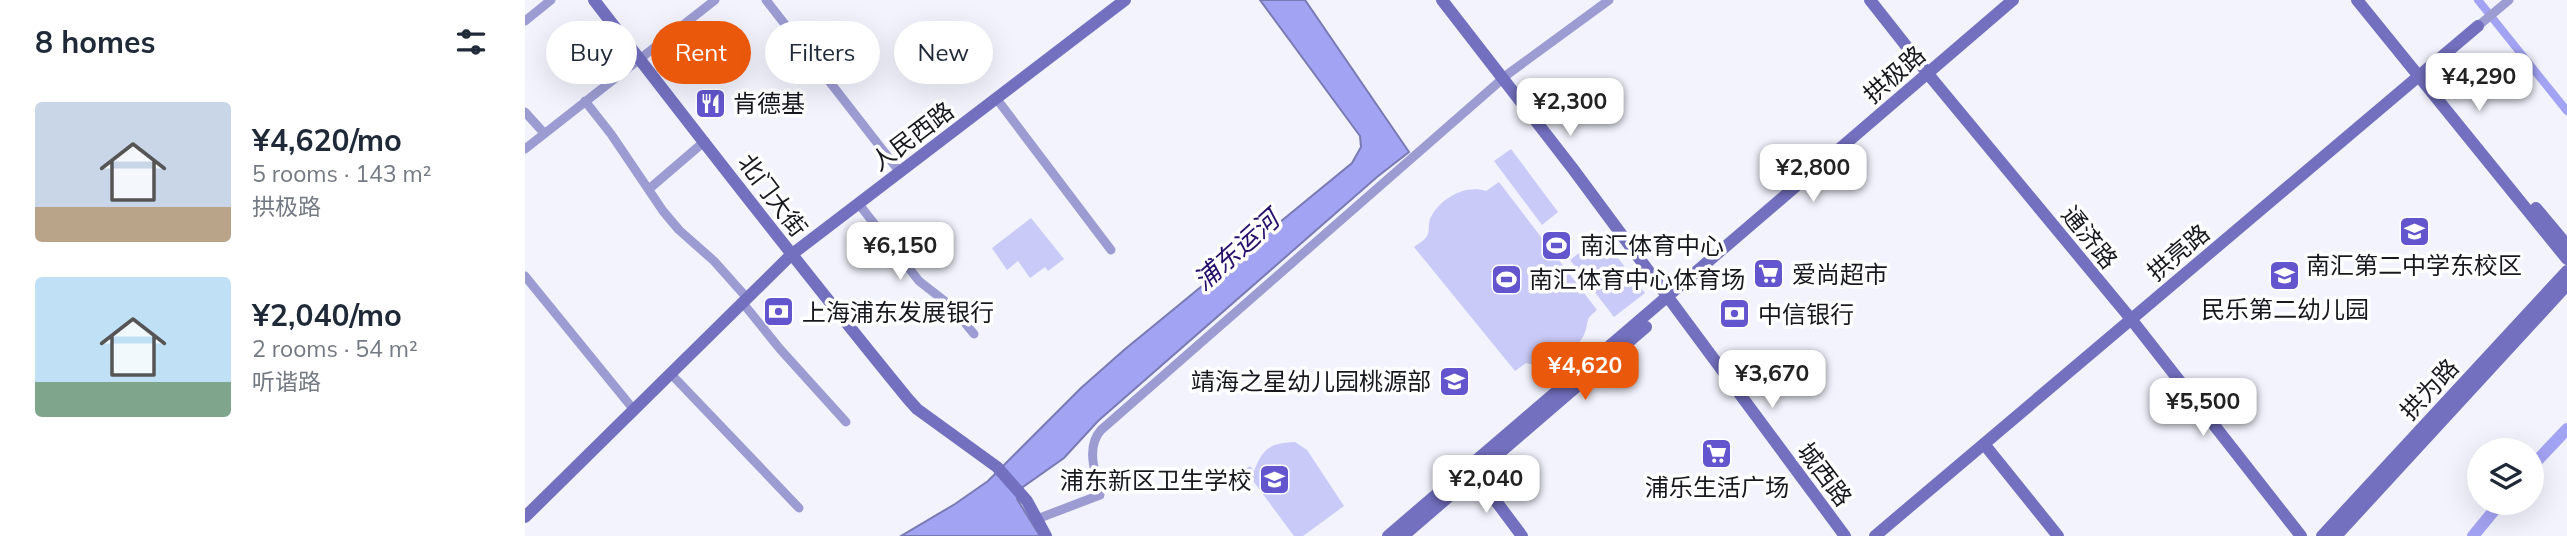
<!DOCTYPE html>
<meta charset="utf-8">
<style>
body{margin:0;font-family:Mulish,"Noto Sans SC",sans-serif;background:#f6f6f7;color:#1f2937;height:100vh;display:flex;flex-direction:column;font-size:26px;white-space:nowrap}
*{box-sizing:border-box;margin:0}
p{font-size:23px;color:#747a83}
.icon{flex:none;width:38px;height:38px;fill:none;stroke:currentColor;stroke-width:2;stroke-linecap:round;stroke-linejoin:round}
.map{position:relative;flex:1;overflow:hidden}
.drawer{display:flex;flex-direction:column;background:#fff;width:525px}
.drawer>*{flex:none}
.hud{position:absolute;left:21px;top:21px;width:665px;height:63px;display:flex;gap:14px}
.controls{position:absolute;left:1942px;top:438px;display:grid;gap:14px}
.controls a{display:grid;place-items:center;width:77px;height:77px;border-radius:50%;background:#fff;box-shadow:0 7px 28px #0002;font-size:35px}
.price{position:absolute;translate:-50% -60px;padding:0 16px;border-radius:14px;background:#fff;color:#222;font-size:23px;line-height:46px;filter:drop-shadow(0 2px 4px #0008)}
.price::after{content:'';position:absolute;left:50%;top:42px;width:21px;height:16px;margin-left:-10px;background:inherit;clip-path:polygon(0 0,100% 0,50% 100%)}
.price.selected{background:#ea580c;color:#fff}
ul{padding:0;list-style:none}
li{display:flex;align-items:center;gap:21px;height:175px;padding:0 35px}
li span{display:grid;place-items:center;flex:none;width:196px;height:140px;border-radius:7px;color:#555}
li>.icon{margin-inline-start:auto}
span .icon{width:84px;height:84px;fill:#fffc;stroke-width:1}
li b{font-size:30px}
h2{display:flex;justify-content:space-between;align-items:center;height:84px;padding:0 35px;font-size:30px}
.pill{padding:0 24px;border-radius:32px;background:#fff;box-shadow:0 7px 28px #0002;font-size:24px;line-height:63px}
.pill.selected{background:#ea580c;color:#fff}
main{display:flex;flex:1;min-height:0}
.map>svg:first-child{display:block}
.green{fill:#c9caf7}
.water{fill:#a3a3f3;stroke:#797ab3;stroke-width:2}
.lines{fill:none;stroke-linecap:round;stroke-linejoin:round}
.canal{stroke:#a3a3f3;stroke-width:8}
.river{stroke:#a3a3f3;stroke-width:12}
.street{stroke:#9c9cd3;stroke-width:9}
.secondary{stroke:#7370bf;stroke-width:12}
.labels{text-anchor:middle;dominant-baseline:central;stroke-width:7;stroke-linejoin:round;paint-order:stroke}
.street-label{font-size:24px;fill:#18191e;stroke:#fff}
.poi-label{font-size:24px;fill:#18191e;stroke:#fff;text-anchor:start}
.water-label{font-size:26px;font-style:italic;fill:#27106c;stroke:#fff}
</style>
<main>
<section class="drawer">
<h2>8 homes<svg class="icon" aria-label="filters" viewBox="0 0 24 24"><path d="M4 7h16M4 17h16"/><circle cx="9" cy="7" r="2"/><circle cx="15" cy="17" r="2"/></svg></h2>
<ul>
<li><span style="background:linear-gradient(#c9d6e8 75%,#b9a48a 0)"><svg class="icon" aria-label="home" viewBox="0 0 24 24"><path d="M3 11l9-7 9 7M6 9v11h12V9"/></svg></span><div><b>¥4,620/mo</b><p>5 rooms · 143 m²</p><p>拱极路</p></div></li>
<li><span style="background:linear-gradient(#bfe0f5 75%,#7fa58c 0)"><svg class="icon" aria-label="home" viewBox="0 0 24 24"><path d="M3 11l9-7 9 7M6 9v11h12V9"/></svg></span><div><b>¥2,040/mo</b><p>2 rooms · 54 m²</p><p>听谐路</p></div></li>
</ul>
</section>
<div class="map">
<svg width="2042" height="536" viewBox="0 0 2042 536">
<rect width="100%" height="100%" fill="#f2f3fd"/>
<path class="green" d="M986,149L1033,212L1017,225L969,161Z
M974,182L1072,310C1058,321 1065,321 1059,335C1048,355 1024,370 1001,363L990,371L889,247C893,244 900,240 902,236C905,231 903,224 905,219C914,199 940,184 961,191Z
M506,218L539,259L523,271L520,267L505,278L493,261L482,270L467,248Z
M1076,236L1120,293L1089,317L1045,260Z
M770,442L782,450L819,506L778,536H769L720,470L725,466L729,471C738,448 745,443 770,442Z"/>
<path class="water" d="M735,0H780L884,152L852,177L573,421L539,458L498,487L492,499L515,536H376L430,504L463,481L556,388L599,350L827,163L836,147L835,136Z"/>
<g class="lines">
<path class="canal" d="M1953,0L2042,111"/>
<path class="river" d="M2007,466L2042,429
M1948,536L1976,502"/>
<path class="street" d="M241,0L374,171
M0,21L26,0
M1953,26L1984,0
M471,98L586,250
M60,101L86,134L138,211L154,230L189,261L222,298
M0,112L19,133
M0,149L190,0
M124,189L180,141
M333,203L394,281L426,306L449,334
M0,276L109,410
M217,302L255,349L321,422
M146,374L274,508
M512,519L575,495C571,474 560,448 576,430L983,74L1084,0"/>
<path class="secondary" d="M69,0C172,134 276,268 383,399L392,409L472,467L502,501L521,536
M917,0L1048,169L1320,536
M1345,0L1408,80L1606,319L1776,536
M1832,0L2042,259
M2011,208L2042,245
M1459,444L1533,536
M947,469L997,536
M0,517L266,255L600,0
M863,536L1488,0
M878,536L1121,327
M1350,536L1953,26
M1797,536L2042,271
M1811,536L2042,285"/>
</g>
<defs>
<symbol id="restaurant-square" viewBox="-11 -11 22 22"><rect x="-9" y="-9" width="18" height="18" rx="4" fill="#6355ce" stroke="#fff"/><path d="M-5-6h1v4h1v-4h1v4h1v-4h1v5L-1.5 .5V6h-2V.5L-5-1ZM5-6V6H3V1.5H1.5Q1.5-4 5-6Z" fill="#fff"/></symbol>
<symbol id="school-square" viewBox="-11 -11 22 22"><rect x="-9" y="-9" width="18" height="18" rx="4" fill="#6355ce" stroke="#fff"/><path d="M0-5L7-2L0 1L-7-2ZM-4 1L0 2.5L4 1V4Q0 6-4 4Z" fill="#fff"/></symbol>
<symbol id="stadium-square" viewBox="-11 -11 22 22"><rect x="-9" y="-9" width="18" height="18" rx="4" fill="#6355ce" stroke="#fff"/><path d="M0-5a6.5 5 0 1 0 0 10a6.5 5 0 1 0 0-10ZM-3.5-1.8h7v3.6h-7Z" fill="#fff"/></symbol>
<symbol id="supermarket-square" viewBox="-11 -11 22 22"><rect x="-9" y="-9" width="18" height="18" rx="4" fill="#6355ce" stroke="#fff"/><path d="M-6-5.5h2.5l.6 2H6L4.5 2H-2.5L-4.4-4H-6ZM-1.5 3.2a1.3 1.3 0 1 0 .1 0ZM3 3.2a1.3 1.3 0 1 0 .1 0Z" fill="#fff"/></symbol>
<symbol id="bank-square" viewBox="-11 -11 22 22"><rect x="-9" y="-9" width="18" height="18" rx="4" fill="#6355ce" stroke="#fff"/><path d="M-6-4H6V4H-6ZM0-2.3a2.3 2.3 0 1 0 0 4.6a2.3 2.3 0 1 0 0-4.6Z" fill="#fff"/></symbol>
<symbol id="university-square" viewBox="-11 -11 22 22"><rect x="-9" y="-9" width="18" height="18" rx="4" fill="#6355ce" stroke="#fff"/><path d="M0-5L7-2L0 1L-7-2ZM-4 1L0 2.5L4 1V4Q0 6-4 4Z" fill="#fff"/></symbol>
</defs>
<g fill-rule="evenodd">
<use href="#restaurant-square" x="168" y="86" width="35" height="35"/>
<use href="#school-square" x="1872" y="214" width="35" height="35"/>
<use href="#stadium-square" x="1014" y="228" width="35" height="35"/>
<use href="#supermarket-square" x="1226" y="256" width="35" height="35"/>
<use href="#school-square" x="1742" y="258" width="35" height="35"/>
<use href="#stadium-square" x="964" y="262" width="35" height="35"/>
<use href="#bank-square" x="236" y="294" width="35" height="35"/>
<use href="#bank-square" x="1192" y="296" width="35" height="35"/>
<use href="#school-square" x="912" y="364" width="35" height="35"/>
<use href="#supermarket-square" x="1174" y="436" width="35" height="35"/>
<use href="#university-square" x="732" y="462" width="35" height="35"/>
</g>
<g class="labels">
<g class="street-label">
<text transform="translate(1369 74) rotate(-41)">拱极路</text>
<text transform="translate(387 136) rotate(-37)">人民西路</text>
<text transform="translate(248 195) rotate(53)">北门大街</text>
<text transform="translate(1565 237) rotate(51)">通济路</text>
<text transform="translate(1653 252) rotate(-40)">拱亮路</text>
<text transform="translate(1904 389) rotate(-47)">拱为路</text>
<text transform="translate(1300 474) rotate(53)">城西路</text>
</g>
<g class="poi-label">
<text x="208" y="103">肯德基</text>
<text x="1055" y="245">南汇体育中心</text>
<text x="1889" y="265" text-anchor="middle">南汇第二中学东校区</text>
<text x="1267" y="274">爱尚超市</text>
<text x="1004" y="279">南汇体育中心体育场</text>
<text x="1760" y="309" text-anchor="middle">民乐第二幼儿园</text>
<text x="277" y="312">上海浦东发展银行</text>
<text x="1233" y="314">中信银行</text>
<text x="906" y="381" text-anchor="end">靖海之星幼儿园桃源部</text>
<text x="727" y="480" text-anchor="end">浦东新区卫生学校</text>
<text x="1192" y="487" text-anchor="middle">浦乐生活广场</text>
</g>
<g class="water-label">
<text transform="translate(711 250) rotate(-42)">浦东运河</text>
</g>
</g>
</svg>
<div class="controls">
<a><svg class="icon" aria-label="layers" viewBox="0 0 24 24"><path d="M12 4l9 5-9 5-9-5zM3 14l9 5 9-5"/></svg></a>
</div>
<b class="price" style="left:1954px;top:113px">¥4,290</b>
<b class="price" style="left:1045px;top:138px">¥2,300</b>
<b class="price" style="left:1288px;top:204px">¥2,800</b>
<b class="price" style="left:375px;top:282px">¥6,150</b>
<b class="price selected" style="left:1060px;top:402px">¥4,620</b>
<b class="price" style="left:1247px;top:410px">¥3,670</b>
<b class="price" style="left:1678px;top:438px">¥5,500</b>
<b class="price" style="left:961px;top:515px">¥2,040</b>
<div class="hud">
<a class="pill">Buy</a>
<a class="pill selected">Rent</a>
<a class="pill">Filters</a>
<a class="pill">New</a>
</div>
</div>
</main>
